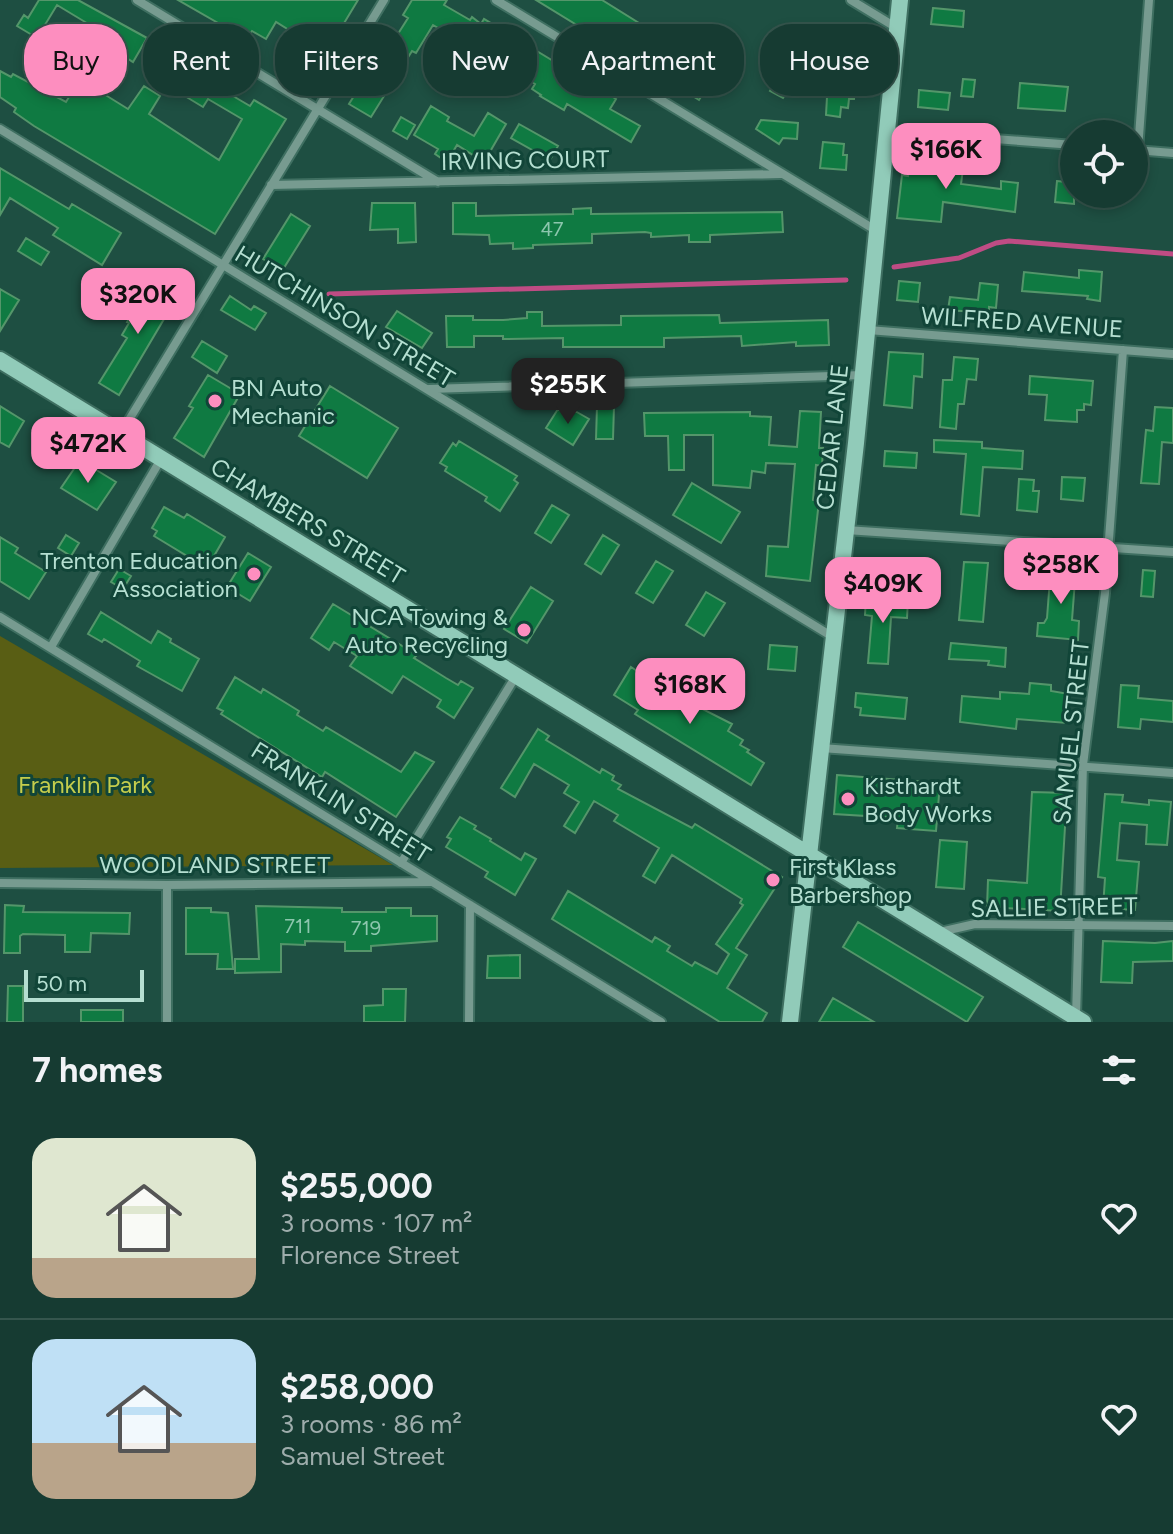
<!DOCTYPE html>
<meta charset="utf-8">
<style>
body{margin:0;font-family:Figtree,sans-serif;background:#1f423a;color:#f1f3f6;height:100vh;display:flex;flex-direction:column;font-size:30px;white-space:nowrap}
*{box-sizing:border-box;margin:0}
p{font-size:26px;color:#9eadac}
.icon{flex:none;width:44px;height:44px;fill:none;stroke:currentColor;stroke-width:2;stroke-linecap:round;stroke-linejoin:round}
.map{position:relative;height:1022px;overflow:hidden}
.drawer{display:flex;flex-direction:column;background:#163b32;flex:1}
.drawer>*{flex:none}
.top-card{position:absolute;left:24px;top:24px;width:1126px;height:72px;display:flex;gap:16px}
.fabs{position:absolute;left:1060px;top:120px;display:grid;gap:16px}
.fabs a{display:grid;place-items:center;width:88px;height:88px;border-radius:50%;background:#163b32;box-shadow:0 4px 12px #0003,0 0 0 2px #35554d;font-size:40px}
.scale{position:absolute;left:24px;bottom:20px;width:120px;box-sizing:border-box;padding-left:8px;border:4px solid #b5dfd1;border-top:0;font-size:22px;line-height:28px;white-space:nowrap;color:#b5dfd1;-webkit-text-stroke:6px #114538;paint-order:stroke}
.price{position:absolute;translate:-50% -68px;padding:0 18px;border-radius:16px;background:#fd8ebf;color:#111;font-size:26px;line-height:52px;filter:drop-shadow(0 2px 4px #0008)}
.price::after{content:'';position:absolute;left:50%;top:48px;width:24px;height:18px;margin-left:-12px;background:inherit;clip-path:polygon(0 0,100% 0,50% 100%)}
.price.selected{background:#222;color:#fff}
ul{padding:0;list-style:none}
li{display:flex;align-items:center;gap:24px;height:200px;padding:0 32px}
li+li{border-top:2px solid #35554d}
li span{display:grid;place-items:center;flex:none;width:224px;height:160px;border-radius:24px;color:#555}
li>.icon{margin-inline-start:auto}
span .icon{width:96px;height:96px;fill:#fffc;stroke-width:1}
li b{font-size:34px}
h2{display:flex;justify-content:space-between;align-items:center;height:96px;padding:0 32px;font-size:34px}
.chip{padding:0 28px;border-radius:32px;background:#163b32;box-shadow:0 4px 12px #0003,0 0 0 2px #35554d;font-size:28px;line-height:72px}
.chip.selected{background:#fd8ebf;color:#111}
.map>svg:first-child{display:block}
.green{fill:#595e14}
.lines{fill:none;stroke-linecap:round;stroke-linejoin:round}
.stream{stroke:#bf4c84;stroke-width:5}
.building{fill:#0f7a42;stroke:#54966a;stroke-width:2}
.street-casing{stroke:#3f6f61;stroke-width:12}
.secondary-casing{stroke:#3f6f61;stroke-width:20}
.street{stroke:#779b90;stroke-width:8}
.secondary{stroke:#91cbb9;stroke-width:16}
.poi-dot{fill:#fd8ebf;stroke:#114538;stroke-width:3}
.labels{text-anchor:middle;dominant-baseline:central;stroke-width:6;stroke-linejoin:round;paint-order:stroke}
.number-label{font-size:20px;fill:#8cc6ad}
.street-label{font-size:24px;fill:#b5dfd1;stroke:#114538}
.poi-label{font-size:24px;fill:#b5dfd1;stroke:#114538;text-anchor:start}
.park-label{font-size:24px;fill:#c4cd4c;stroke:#114538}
</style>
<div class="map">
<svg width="1173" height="1022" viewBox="0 0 1173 1022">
<rect width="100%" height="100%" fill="#1e4f42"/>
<path class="green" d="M0,636L393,865L0,868Z"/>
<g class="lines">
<path class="stream" d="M894,267L959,258L996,243L1009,241L1173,254
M329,294L846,280"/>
</g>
<path class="building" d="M39,0H78L147,38L133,62L95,38L99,31L95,28L57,5L37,38L17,26L24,15L28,18Z
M178,0H358L311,78L281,61L297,35L276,22L266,39L252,31L246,39Z
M412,0H447L444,5L470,20L472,17L481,24L484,19L616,99L610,109L640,126L631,142L567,104L564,110L540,96L541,95L532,89L535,84L433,25L416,53L412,51L371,117L349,104L385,46L389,48L408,18L403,15Z
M536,0H602L655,33L652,37L714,76L699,100Z
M933,8L964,11L963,27L931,24Z
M800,43L803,45L796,77L783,98L770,91Z
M832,45L853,47L850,83H855L854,99H849L848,108L841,107L840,117L826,115L827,97H830Z
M175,56L219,82L216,86L250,106L254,100L286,119L215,234L34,126L14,112L16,108L0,97V71L11,77L13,74L66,102L83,74L102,85L99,91L128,109L144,86L160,96L149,114L219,160L242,119L208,99L203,107L160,81Z
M963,79L975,80L973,97L961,96Z
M1020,83L1068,87L1065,111L1018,108Z
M919,90L950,93L948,110L918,107Z
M431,106L449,117L447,121L474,136L488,113L506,124L484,162L457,145L447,162L435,154L438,149L414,135Z
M401,117L415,125L407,139L393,131Z
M761,120L798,123L797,139L783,138L779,144L756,129Z
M519,124L558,146L550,160L511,138Z
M823,142L844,144L843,155H847L846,170L820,168Z
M910,153L940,156L938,167L963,169L961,184L1001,189V181L1018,183L1015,212L943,202L941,222L897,218L902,175L908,176Z
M0,168L69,209L72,204L121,233L102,265L53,235L58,228L10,198L0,215Z
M1057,181L1074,183V204L1055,202Z
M372,203H415L416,242L398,243V229L370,230Z
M453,203H476V216L573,214V209L591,208V214L782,212L783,232L710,235V242H689V235L651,237V233L645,232L592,234V243L533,245V248L513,249V243L490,244L489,235L453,234Z
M291,214L310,226L282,271L263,259Z
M26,238L49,252L41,265L18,251Z
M1079,270L1102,272L1100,301L1087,299L1088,296L1022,291L1024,272L1079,278Z
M899,281L920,283L918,302L897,300Z
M152,282L177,297L119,395L99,383L127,338L122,335L129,323L127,322Z
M980,283L998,285L996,308L989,307V313L948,310L950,297L978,300Z
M0,289L19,300L0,331Z
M230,296L251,310L254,306L266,313L255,330L221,310Z
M397,311L432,333L422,348L386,327Z
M527,312H542V326L621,325V316L719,315L720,323L828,320L829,345L796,346V342L742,346L741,336L664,338V347H563V338L503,339V336H474V347H447L446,316H473V320H503L527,318Z
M202,341L227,356L217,373L192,357Z
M889,352L923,354L922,377L914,376L912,408L884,405Z
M954,357L978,359L976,380L967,379L964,404H958L956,429L940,427L943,380H952Z
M208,375L240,394L204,457L174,438L193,408L189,406Z
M1030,376L1093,381L1091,405L1084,404V410H1077V422L1045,420L1047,395L1029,394Z
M330,386L398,428L367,478L299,436Z
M0,406L24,421L9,447L0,442Z
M597,406H614L613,439H596Z
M1155,407L1173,408V443L1162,442L1159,484L1141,483L1146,430L1153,431Z
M558,409L571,417L575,411L589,419L573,445L546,428Z
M800,411L821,412L819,448H823L822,466L816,465L813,500L819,501L810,581L766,576L768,546L788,547L795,464L766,463L765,473L752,471L750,488L713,485V435H684V470H669L668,436H645L644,413L750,412V416L771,417L769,445L797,447Z
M934,440L982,442V448L1023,451L1022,469L983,467L979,516L961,514L966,454L934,452Z
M459,441L517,476L514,480L518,483L500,511L485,501L487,497L445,471L447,467L440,463L453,443L456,446Z
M885,451L917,453L916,468L884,466Z
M80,460L116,482L97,510L61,488Z
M1062,477L1085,478L1083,501L1061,499Z
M1019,479L1034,480L1033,491H1039L1037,512L1017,510Z
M692,483L740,512L721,543L673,515Z
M552,505L569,515L551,543L535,533Z
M164,507L184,518L187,514L225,537L207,568L154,536L157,531L152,528Z
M66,535L79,543L71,556L58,548Z
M603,535L619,545L601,574L585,564Z
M0,537L18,548L15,553L46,572L29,599L0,581Z
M248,553L271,567L250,601L227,587Z
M656,561L673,571L653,603L636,593Z
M964,562L988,563L983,622L959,620Z
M1051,566L1076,567L1072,620L1079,621L1078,640L1037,636L1038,623H1044L1047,618Z
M119,569L131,576L123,589L111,582Z
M1143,570L1155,571L1153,597L1141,596Z
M531,587L553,601L527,643L504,629Z
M706,592L725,603L704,636L686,625Z
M866,597L908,600L907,618L891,617L888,664L868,663L872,616L865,615Z
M333,604L417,655L414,658L446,678L458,685L461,681L473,688L454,718L437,707L441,700L403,676L392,693L350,666L357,656L334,642L329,650L311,638Z
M101,612L151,643L158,631L171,639L170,642L199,659L182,691L137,666L140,661L104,639L102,642L88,634Z
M951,643L1006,648L1005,667L988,665L989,661L949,659Z
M770,645L797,647L795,671L768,669Z
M631,667L645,676L643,679L685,705L687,701L732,724L728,731L743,740L740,745L749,750L747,752L764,763L751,785L635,714L638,710L614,695Z
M235,677L261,693L263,689L299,711L297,715L323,731L326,727L401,772L415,752L434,762L396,817L325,772L322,777L221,714L223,711L217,708Z
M1030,683L1051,685V691L1069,694L1067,723L1017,719L1016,729L960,722L962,696L1000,699V692L1029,694Z
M1121,685L1139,686L1138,698L1173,701V722L1141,719L1140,729L1118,727Z
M856,693L907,698L905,719L860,715L861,708L855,707Z
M538,729L549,736L546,740L600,773L602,769L614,776L612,780L621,785L618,789L692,828L695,824L782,877L736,948L747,955L727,988L767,1013L762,1022H720L552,919L568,891L652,942L655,937L670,946L667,951L692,966L695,962L717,974L729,954L716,944L743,905L740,903L742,899L672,855L655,883L643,876L659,848L614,821L618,815L594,801L575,833L564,826L579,802L564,793L569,785L534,764L515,797L501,788Z
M837,775L940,783L936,831L897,828L898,818L834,814Z
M1032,792L1067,793L1060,911L987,907L988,880L1027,883Z
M1105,794L1123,795L1122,802L1149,805V800L1171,802L1167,845L1146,844L1147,825L1120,823L1117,860L1139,862L1135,910L1103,908L1105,878L1098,877Z
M460,817L476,826L474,829L491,839L490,841L521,860L525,853L536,859L515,895L485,877L488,872L446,847L451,839L447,837Z
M940,840L967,842L964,889L936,887Z
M5,905L24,906L23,912L130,913L129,934L91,933L90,952H65V935L23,934L20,936V953H4Z
M256,906L342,908V912H386V908H411V916H437V941L371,946V951H345V942L305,941V945L281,944V972L235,973V959H259Z
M186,908H211V912L228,913L233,969H217L218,954H186Z
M858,922L983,997L967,1022L843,947Z
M1103,941L1155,943L1173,941V961L1133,962L1132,983L1101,982Z
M520,955V978H487L488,956Z
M8,986H23V1022H7Z
M383,989H406L405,1022H364V1006L383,1005Z
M833,998L874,1022H819Z
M81,1010H123V1022H81Z"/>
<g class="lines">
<defs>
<path id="street" d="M137,0L438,182
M496,0L877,231
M851,0L897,28
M0,129L833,637
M888,131L1074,145
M1135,150L1173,153
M1138,150L1149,0
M271,185L780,174
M868,330L1173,354
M429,389L863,375
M121,433L384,0
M846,530L1173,552
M0,617L661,1022
M51,647L161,459
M821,748L1173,773
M401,863L516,676
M0,883L167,885L431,882
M167,885V1022
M940,932L975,924L1173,926
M1076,1017L1083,765L1105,593L1123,350
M469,1022L470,905"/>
<path id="secondary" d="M0,360L1083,1022
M790,1022L856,443L900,0"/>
</defs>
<use href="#street" class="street-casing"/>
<use href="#secondary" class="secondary-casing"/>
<use href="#street" class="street"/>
<use href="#secondary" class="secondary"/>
</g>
<g class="poi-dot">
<circle cx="215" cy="401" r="8"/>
<circle cx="254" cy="574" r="8"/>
<circle cx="524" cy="630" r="8"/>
<circle cx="848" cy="799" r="8"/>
<circle cx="773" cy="880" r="8"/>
</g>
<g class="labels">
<g class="number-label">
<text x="552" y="229">47</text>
<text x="298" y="926">711</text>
<text x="366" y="928">719</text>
</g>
<g class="street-label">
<text transform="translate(525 160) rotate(-1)">IRVING COURT</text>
<text transform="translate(345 316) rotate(31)">HUTCHINSON STREET</text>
<text transform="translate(1022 322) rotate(4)">WILFRED AVENUE</text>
<text transform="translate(832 437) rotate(-84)">CEDAR LANE</text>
<text transform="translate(308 521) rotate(31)">CHAMBERS STREET</text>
<text transform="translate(1071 732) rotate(-84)">SAMUEL STREET</text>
<text transform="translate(341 802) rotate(32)">FRANKLIN STREET</text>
<text x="215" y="864">WOODLAND STREET</text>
<text transform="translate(1054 907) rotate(-1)">SALLIE STREET</text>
</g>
<g class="poi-label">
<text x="231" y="387">BN Auto<tspan x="231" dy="28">Mechanic</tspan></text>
<text x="238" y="560" text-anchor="end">Trenton Education<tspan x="238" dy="28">Association</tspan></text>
<text x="508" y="616" text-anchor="end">NCA Towing &amp;<tspan x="508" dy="28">Auto Recycling</tspan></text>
<text x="864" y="785">Kisthardt<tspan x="864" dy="28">Body Works</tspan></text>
<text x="789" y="866">First Klass<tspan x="789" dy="28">Barbershop</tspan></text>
</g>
<g class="park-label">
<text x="85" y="784">Franklin Park</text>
</g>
</g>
</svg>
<div class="fabs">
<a><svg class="icon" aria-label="locate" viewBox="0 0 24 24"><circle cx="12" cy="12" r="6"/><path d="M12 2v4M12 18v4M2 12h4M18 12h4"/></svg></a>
</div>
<div class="scale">50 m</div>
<b class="price" style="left:946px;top:191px">$166K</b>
<b class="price" style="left:138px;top:336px">$320K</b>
<b class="price selected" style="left:568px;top:426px">$255K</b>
<b class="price" style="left:88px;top:485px">$472K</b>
<b class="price" style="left:1061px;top:606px">$258K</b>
<b class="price" style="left:883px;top:625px">$409K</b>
<b class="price" style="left:690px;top:726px">$168K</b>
<div class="top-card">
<a class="chip selected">Buy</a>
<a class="chip">Rent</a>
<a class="chip">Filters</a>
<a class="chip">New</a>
<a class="chip">Apartment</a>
<a class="chip">House</a>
</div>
</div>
<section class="drawer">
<h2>7 homes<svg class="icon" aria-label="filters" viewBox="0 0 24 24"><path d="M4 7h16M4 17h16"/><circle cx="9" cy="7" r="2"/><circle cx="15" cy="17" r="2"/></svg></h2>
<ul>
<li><span style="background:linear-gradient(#dfe7d0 75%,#b9a48a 0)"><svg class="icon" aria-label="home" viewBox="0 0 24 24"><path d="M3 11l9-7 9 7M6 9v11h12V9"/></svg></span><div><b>$255,000</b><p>3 rooms · 107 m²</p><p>Florence Street</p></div><svg class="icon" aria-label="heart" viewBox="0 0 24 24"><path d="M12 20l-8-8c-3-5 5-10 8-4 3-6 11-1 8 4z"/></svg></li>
<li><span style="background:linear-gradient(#bfe0f5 65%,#b9a48a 0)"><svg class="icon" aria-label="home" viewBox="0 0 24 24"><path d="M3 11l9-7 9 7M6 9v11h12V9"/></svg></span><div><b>$258,000</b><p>3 rooms · 86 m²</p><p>Samuel Street</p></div><svg class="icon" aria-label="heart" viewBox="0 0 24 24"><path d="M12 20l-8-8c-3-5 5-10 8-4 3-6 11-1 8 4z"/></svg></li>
</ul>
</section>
